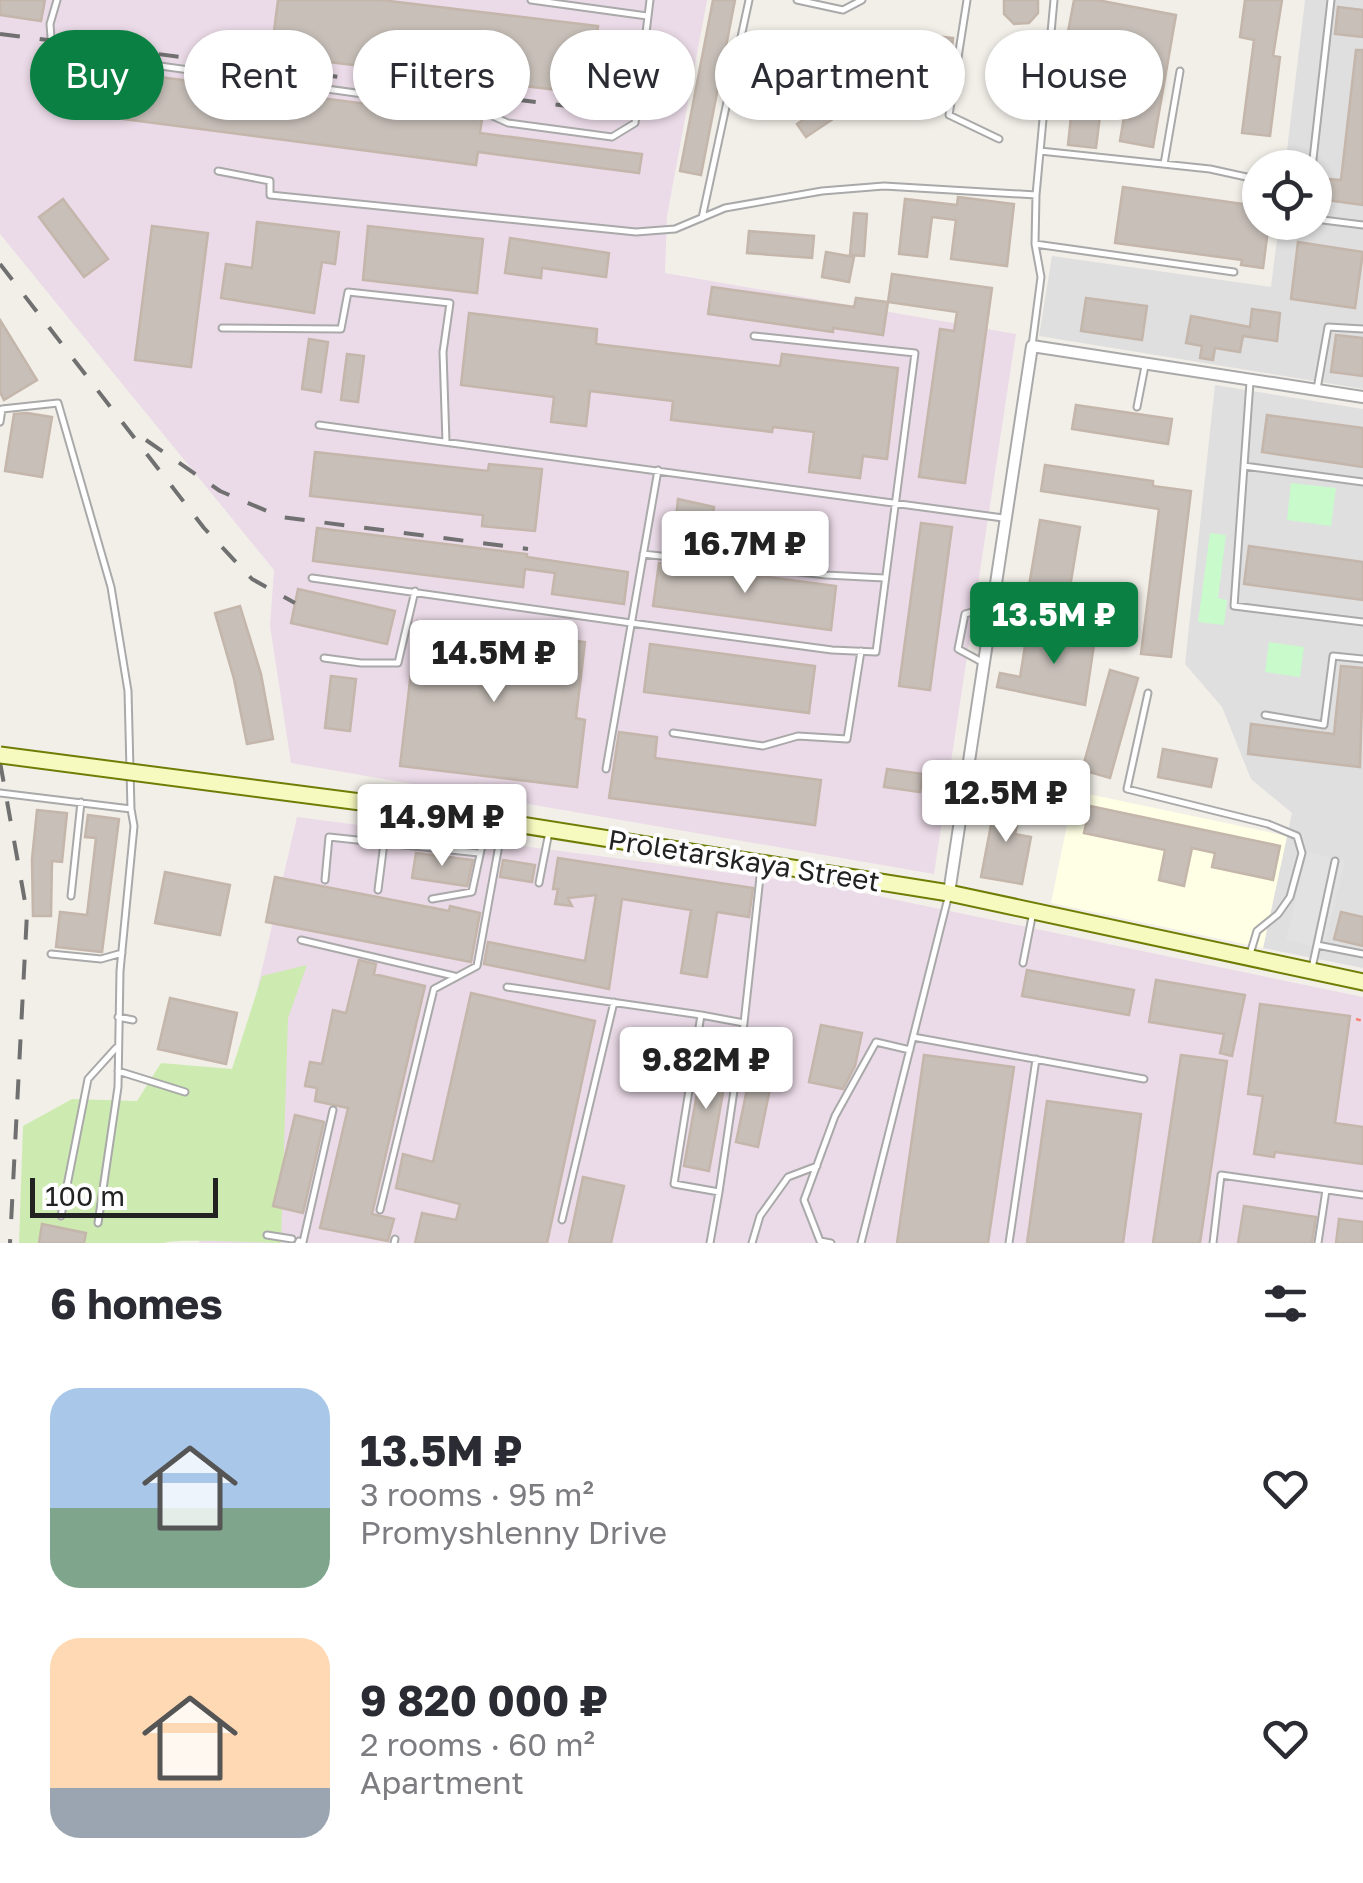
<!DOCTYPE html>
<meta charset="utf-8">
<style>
body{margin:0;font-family:"Golos Text",sans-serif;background:#f7f7f7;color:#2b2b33;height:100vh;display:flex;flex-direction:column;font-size:38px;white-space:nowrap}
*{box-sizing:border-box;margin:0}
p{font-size:32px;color:#7c7c81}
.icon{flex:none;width:55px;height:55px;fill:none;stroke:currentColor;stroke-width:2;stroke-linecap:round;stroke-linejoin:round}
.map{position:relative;height:1243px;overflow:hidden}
.sheet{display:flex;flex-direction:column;background:#fff;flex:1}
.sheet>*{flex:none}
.hud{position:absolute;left:30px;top:30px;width:1305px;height:90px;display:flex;gap:20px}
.controls{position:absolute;left:1242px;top:150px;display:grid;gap:20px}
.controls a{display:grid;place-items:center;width:90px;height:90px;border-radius:50%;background:#fff;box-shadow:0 2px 8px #0004;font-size:50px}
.scale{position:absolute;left:30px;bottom:25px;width:188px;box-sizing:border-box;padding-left:10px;border:5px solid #222;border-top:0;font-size:28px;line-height:35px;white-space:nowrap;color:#222;-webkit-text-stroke:8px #fff;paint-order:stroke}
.price{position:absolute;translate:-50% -85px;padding:0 22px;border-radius:10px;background:#fff;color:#222;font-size:32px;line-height:65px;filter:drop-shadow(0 2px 5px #0008)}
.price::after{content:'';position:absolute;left:50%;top:60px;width:30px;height:22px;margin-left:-15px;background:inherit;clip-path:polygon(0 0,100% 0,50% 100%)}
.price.on{background:#0b8043;color:#fff}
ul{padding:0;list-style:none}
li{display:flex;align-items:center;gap:30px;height:250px;padding:0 50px}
li span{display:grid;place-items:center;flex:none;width:280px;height:200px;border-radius:30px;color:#555}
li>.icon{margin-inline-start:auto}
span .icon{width:120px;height:120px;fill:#fffc;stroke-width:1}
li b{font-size:42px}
h2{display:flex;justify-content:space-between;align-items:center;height:120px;padding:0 50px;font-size:42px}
.pill{padding:0 35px;border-radius:45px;background:#fff;box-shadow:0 2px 8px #0004;font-size:35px;line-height:90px}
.pill.on{background:#0b8043;color:#fff}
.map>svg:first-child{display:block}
.residential{fill:#e0dfdf}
.industrial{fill:#ebdbe8}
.education{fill:#ffffe5}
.grass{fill:#cdebb0}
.park{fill:#c8facc}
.parking{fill:#e2e2e2}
.building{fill:#c7bfb8;stroke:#c4b6ab;stroke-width:2.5}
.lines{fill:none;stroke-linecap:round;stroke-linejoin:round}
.lane-casing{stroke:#a9a9a9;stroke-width:9}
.street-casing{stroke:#a9a9a9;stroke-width:14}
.secondary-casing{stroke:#707d05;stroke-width:19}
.path{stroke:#fa8072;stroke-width:2.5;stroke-dasharray:5 5;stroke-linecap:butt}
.lane{stroke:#fff;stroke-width:5}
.street{stroke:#fff;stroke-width:10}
.secondary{stroke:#f7fabf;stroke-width:15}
.rail{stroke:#707070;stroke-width:4;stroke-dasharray:20 20;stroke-linecap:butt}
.secondary-bridge-casing{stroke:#707d05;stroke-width:19;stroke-linecap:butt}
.secondary-bridge{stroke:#f7fabf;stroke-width:15}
.labels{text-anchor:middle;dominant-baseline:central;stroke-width:8;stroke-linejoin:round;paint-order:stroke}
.street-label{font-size:28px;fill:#222;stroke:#fff}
</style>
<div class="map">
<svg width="1363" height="1243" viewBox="0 0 1363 1243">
<rect width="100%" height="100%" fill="#f2efe9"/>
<path class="residential" d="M1305,0H1363V389L1039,336L1052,256L1271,287L1279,223L1315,222V168L1285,167Z
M1215,385L1363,409V968L1263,948L1292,813L1251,779L1222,707L1185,664Z"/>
<path class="industrial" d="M0,0H707L667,216L665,273L1016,334L934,874L291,763L270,626L274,570L0,234Z
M297,817L825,885L1363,997V1243H199Z"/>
<path class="education" d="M1074,791L1287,836L1263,948L1051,903Z"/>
<path class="grass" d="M307,965L288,1018L281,1243C261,1243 174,1238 164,1243H19L23,1126L72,1099L137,1101L161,1063L232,1069L262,976Z"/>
<path class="park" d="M1291,483L1336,488L1331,526L1287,520Z
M1210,533L1226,535L1218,598L1227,600L1224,625L1198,622Z
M1269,642L1304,647L1300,677L1265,672Z"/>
<path class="parking" d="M1307,852L1345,861L1324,949L1286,940Z"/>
<path class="building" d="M0,0H45L41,21L0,15Z
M278,0H381L598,26L590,94L271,55Z
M713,0H735L701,175L680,171Z
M1004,0H1038V13L1029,23L1014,24L1004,14Z
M1074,0H1097L1176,15L1153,147L1120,141L1136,45L1068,32Z
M1245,0H1282L1273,56L1280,57L1270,136L1242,133L1254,40L1240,37Z
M1338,7L1363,10V37L1335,34Z
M909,33L953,38L951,54L944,53L937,115L919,113L926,51L907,49Z
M1356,50H1363V205L1326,200L1329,179L1341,180Z
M98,69L482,119L480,133L642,154L639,173L478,152L476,165L92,115Z
M1074,88L1103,91L1096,148L1068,145Z
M824,105L833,119L806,137L797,124Z
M1123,187L1250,205L1251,198L1260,199V222H1269L1263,268L1241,265L1242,260L1115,243Z
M958,197L1014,204L1007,266L951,259L956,220L932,217L927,257L899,254L905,199L957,205Z
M63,199L108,259L84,277L39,217Z
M854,213L867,214L864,256L850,255Z
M257,222L339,232L335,264L322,262L314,313L221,298L226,264L252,268Z
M152,226L208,233L191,367L135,360Z
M368,226L483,239L477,293L363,280Z
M749,231L814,236L812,258L747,253Z
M510,238L609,253L606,277L542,268L541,278L505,273Z
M1298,242L1363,252L1355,308L1291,299Z
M826,252L854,257L849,282L822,277Z
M892,274L992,288L965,483L919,477L940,329L954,331L957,312L888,302Z
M712,287L854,307L856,298L888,302L883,335L833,328V332L708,314Z
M1086,298L1147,306L1142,340L1081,331Z
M1252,309L1280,313L1277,341L1243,336L1240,352L1215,348L1213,360L1200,358L1202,346L1186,343L1191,316L1250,327Z
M469,313L597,329L596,344L780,366L782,354L898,368L887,459L863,456L860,478L809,472L814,432L773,427L772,432L671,420L673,401L590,391L586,426L551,422L554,397L461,385Z
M0,320L37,380L4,400L0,392Z
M1336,335L1363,338V376L1331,372Z
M309,339L328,342L321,392L302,389Z
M347,354L364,356L358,402L341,400Z
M1076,405L1172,419L1168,444L1072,429Z
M27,413L52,417L42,477L5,471L14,414Z
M1267,415L1363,428V467L1262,452Z
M315,452L488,471L489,464L542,469L535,531L482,526L483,515L310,496Z
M1045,465L1153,481V486L1191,491L1171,657L1141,654L1159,509L1041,491Z
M678,499L714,507L709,540L699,539L700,531L675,529Z
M1040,520L1080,527L1066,611L1026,604Z
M921,523L952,527L930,690L899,686Z
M317,528L527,554V557L628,572L624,604L552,594L555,573L525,569L523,587L313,561Z
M1249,546L1363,562V600L1244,584Z
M659,563L836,586L831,630L653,606Z
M298,589L395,611L387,644L291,623Z
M240,606L261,674L273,739L247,744L234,679L215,613Z
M417,621L585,642L576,718L585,720L577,787L400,766Z
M1028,628L1095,638L1085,705L997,687L1000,673L1020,677Z
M650,644L815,666L809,713L644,692Z
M1341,666L1363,668L1360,767L1248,754L1251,724L1334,734Z
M1110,670L1138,678L1110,778L1082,770Z
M331,676L356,679L350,731L325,728Z
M619,732L657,737L655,758L821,780L815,825L609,798Z
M1163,749L1217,759L1211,787L1158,777Z
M887,769L923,774L920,792L884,787Z
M996,799L1022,804L1015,834L1031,837L1022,884L981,877Z
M1090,806L1280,846L1273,880L1212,867L1215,853L1192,848L1184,886L1159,880L1165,850L1084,833Z
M37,810L67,813L62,862L52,861L51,916H33L32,859Z
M88,815L119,819L102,952L56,947L60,912L87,915L96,838L85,837Z
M416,853L473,860L467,886L412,878Z
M558,858L753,888L749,917L717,912L707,977L681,973L691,910L622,899L609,989L484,964L488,942L585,961L596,895L568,898L572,906L555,904L558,889H553Z
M503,860L535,865L532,882L500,877Z
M165,872L230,885L220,935L155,923Z
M275,877L449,911L450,906L480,913L471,962L266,922Z
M1341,912L1363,917V946L1334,939Z
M359,960L376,964L374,974L425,986L372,1214L394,1219L388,1241L320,1228L348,1108L315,1101L317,1088L305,1086L310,1062L322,1064L333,1010L346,1013Z
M1027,970L1134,990L1129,1015L1022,996Z
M1156,980L1245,995L1232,1056L1220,1053L1224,1034L1149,1022Z
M471,993L595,1021L547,1243H415L422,1213L456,1220L460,1204L396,1188L403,1154L433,1162Z
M170,998L237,1013L226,1064L158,1049Z
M1260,1004L1350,1016L1335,1123L1363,1127V1164L1275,1152L1274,1157L1254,1154L1263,1096L1248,1094Z
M821,1025L862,1033L855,1066L843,1089L809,1082Z
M757,1041L779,1045L758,1147L736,1142Z
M704,1054L729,1059L709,1171L684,1166Z
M924,1055L1014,1067L988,1243H897Z
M1181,1055L1227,1061L1200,1243H1153Z
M1047,1101L1141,1114L1123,1243H1027Z
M295,1115L324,1122L303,1213L273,1206Z
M583,1177L624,1186L611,1243H569Z
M1244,1206L1316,1217L1312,1243H1238Z
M1339,1219L1363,1222V1243H1336Z
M42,1224L86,1233L84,1243H39Z"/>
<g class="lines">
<defs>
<path id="lane" d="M57,0L50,24L52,51L479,110L508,123L612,137L635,123L650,0
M531,0L647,16
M797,0L843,10L862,0
M967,0L949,115L999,139
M1040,151L1210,169L1260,180
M1164,164L1180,71
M1312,168L1331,0
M218,171L270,181V195L636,232L675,229L725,208L822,191L884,186L1036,195
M702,218L749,0
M1315,219L1363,225
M1035,244L1234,272
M222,328L341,329L348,292L450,303L443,352L446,442
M1032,346L1041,277L1035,244L1036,195L1054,0
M1250,382L1234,606L1363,622
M1317,389L1328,327L1363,329
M1137,407L1145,366
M0,422L2,409L58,403L111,587L128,691L131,809
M319,425L1003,518
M1244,466L1363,482
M643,554L826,575L884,578
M312,578L631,623L832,650L876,652L915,353L754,336
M324,658L361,663H398L415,591
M982,662L958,649L965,614L990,607
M1148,693L1127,789L1268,824L1297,836L1302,853L1290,897L1278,914L1257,931L1250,954
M1265,715L1324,725L1333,656L1363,659
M673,733L763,746L798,736L847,739L861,651
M606,769L658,470
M0,793L131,809L134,826L120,971L118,1087L98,1223
M325,880L329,837L479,853
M539,883L549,832
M378,890L384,843
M71,896L81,802
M432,899L472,892L487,822
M301,940L454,976
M1317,945L1363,954
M51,954L101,959L122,953
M1023,963L1033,912
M1312,968L1335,861
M507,987L701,1015
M118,1017L133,1020
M744,1023L719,1192L674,1184L701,1015L744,1023L761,868
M913,1037L949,894
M118,1071L185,1092
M380,1210L434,989L477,966L503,823
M61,1216L88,1079L116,1048
M562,1220L614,1002
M267,1235L292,1239
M303,1242L333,1110
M298,1243L299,1241
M394,1243L395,1239
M710,1243L719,1192
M752,1243L760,1216L788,1177L817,1166
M831,1243L820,1241L804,1200L835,1116L876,1042L910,1050
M861,1243L913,1037L1144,1079
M1009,1243L1036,1059
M1213,1243L1221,1175L1363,1195
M1318,1243L1326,1190"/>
<path id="street" d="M949,893L1032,346L1363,397"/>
<path id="secondary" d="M453,814L949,893L1363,982"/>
</defs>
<use href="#lane" class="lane-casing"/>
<use href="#street" class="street-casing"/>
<use href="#secondary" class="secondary-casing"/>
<path class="path" d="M1356,1019L1363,1021"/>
<use href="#lane" class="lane"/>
<use href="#street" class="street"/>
<use href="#secondary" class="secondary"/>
<path class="rail" d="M0,34L599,110
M0,264L204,528L252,579L295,603
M146,440L220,491L281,517L528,549
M0,762L27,913L10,1243"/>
<defs>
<path id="secondary-bridge" d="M0,755L453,814"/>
</defs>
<use href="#secondary-bridge" class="secondary-bridge-casing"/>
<use href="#secondary-bridge" class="secondary-bridge"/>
</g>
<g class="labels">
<g class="street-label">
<text transform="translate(744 860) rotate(9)">Proletarskaya Street</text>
</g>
</g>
</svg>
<div class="controls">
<a><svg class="icon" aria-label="locate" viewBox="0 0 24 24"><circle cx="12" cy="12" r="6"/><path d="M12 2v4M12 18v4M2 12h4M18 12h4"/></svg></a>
</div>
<div class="scale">100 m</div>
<b class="price" style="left:745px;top:596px">16.7M ₽</b>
<b class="price on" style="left:1054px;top:667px">13.5M ₽</b>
<b class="price" style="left:494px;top:705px">14.5M ₽</b>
<b class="price" style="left:1006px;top:845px">12.5M ₽</b>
<b class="price" style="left:442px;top:869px">14.9M ₽</b>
<b class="price" style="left:706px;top:1112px">9.82M ₽</b>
<div class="hud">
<a class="pill on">Buy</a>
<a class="pill">Rent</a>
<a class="pill">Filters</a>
<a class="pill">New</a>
<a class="pill">Apartment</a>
<a class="pill">House</a>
</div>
</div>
<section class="sheet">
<h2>6 homes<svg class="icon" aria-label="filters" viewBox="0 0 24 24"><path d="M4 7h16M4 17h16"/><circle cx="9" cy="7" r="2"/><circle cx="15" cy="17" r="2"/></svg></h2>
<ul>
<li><span style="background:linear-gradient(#a9c7e8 60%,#7fa58c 0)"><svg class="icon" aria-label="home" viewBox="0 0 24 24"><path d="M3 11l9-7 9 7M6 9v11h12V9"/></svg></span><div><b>13.5M ₽</b><p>3 rooms · 95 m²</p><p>Promyshlenny Drive</p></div><svg class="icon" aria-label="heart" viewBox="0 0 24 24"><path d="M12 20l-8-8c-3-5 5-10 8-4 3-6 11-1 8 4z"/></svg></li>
<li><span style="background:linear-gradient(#ffd9b3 75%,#9aa5b1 0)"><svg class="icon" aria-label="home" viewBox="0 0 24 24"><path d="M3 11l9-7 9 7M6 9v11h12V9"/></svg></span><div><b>9 820 000 ₽</b><p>2 rooms · 60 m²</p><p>Apartment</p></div><svg class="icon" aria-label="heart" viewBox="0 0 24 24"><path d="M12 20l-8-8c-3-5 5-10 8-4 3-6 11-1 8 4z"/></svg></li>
</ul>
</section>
